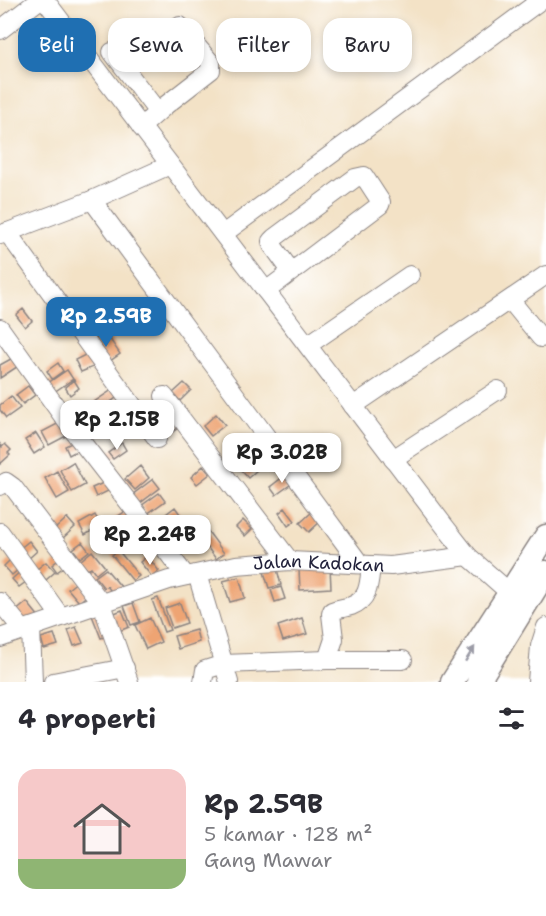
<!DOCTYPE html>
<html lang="id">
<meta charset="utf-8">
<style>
body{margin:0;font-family:"Shantell Sans",sans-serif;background:#f7f7f7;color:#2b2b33;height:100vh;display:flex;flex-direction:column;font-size:22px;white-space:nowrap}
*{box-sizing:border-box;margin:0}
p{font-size:20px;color:#7c7c81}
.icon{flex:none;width:33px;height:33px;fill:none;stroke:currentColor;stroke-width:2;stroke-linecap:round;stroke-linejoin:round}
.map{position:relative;height:682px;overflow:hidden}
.panel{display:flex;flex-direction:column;background:#fff;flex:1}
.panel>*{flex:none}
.guide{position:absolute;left:18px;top:18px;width:510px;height:54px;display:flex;gap:12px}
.price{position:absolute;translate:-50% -51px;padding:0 14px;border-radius:12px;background:#fff;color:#222;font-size:20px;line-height:39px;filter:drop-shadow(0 2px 3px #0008)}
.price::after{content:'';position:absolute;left:50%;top:36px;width:18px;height:14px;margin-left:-9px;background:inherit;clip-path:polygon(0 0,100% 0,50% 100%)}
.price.active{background:#1f6fb2;color:#fff}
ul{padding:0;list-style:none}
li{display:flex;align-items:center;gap:18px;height:150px;padding:0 18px}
li span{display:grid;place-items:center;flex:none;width:168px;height:120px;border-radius:18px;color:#555}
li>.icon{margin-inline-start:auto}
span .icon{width:72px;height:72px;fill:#fffc;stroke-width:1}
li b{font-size:26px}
h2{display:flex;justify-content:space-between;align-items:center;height:72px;padding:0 18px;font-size:26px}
.tag{padding:0 21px;border-radius:18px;background:#fff;box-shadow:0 3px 9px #0003;font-size:21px;line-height:54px}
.tag.active{background:#1f6fb2;color:#fff}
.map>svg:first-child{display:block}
.building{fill:#eea473}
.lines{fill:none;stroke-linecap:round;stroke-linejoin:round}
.minor-casing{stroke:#8a8280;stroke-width:20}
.major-casing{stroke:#8a8280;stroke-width:25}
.minor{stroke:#fff;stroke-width:18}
.major{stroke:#fff;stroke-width:22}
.oneway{fill:#9c9ca7}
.labels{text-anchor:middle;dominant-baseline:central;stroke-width:5;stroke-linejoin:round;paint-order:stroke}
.street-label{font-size:18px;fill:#22223b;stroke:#fff}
</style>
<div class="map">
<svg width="546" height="682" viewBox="0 0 546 682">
<rect width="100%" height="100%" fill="#fff"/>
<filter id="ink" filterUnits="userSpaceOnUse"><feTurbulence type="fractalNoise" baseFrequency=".0167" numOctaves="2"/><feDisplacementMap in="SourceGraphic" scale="12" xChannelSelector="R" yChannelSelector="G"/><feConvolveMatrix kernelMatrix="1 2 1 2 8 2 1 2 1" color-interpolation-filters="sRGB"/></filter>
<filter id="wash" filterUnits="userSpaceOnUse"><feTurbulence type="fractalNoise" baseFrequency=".008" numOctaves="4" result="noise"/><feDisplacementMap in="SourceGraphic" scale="24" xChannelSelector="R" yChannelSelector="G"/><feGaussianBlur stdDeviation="1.35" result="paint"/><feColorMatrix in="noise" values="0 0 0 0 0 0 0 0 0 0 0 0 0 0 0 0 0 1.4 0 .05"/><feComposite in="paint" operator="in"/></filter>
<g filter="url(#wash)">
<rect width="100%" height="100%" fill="#f3e2c6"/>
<g id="blocks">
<path class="building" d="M23,309L32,321L25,327L16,315Z
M105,332L120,354L107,363L91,342Z
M87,354L93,367L81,372L75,360Z
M18,355L23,363L0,378V365Z
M58,363L63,371L52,379L47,371Z
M67,370L73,379L54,392L48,383Z
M74,380L79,388L70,395L65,387Z
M184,383L191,390L180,401L173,393Z
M28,386L35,395L23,404L16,395Z
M115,388L120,395L100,410L94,402Z
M11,396L20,408L6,418L0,410V405Z
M94,410L98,415L81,428L77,423Z
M167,413L178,428L171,433L159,418Z
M216,414L225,425L211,436L203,426Z
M63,421L70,434L49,445L42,432Z
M36,433L45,447L34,454L25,440Z
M78,440L82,448L69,455L65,446Z
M122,443L126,450L113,459L108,453Z
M0,444L2,447L5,444L11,450L8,453L10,455L0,464Z
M250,461L258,469L248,478L241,470Z
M73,462L85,485L72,492L60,470Z
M140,466L149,478L135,490L125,479Z
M203,466L210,474L197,484L191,477Z
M57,471L69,492L57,499L45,478Z
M288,473L294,482L276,495L270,487Z
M153,479L160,488L139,504L132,495Z
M110,480L114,488L96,497L92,488Z
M159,493L165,501L147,514L141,506Z
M175,507L180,514L162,528L157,521Z
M285,508L295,521L288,526L279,513Z
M126,511L130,516L115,527L111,521Z
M313,511L322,520L309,532L300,523Z
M95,515L101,526L85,535L79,524Z
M67,518L75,527L63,538L55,529Z
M243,520L252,529L245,536L236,527Z
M187,527L201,546L193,552L179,534Z
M207,530L224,553L216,559L199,536Z
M153,535L159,542L147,552L141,545Z
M29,541L37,551L27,560L18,550Z
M82,542L89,551L80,558L73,549Z
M118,550L139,576L133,581L112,555Z
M92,551L105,567L96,574L91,567L88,570L80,561Z
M63,556L68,564L57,572L52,565Z
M147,556L159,571L152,577L140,562Z
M10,560L19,569L12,575L4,566Z
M46,562L55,572L46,580L37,569Z
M330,567L331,588L300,590L299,569Z
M106,569L122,588L114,595L107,586L104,588L95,577Z
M277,569L281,585L269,588L264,572Z
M22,570L30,579L19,587L12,579Z
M239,577L245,598L230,602L223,581Z
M78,581L89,594L79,602L68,589Z
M281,587L285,599L275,602L271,590Z
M158,598L170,630L164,632L152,600Z
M27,602L39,617L28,627L15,612Z
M133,603L140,622L131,625L124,606Z
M180,603L187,623L172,628L165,608Z
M101,609L111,635L101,638L91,613Z
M122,610L129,627L119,631L112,614Z
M150,618L161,642L146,649L135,625Z
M302,618L307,634L283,641L278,626Z
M76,627L83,643L74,646L68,630Z
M196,630L199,642L178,649L174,636Z
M54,634L58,645L44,649L41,638Z"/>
</g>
</g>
<g filter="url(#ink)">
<use href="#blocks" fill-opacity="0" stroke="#8a8280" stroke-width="1.5"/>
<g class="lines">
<defs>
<g id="minor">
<path d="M45,0L446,528L468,556L510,593"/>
<path d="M0,30L39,0"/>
<path d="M112,52L157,111"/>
<path d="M141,127L166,105L211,70V63L180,26"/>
<path d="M92,200L360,564"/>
<path d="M7,232L157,439"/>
<path d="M223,234L541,0"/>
<path d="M0,235L92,200L170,165"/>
<path d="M266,291L380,205L381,202L364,176L355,178L274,238L271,241L272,245L291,271"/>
<path d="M511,301L541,338"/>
<path d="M0,328L77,436L186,576"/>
<path d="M308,345L410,275"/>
<path d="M164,396L290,561"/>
<path d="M353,406L546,275"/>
<path d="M393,459L498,390"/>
<path d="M0,486L6,482L13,487L102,604L129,682"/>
<path d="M0,532L61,617"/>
<path d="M197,574L229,682"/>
<path d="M0,602L23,630"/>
<path d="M31,627L33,682"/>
<path id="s1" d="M0,638L169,580L236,565L290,561L391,566L468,556"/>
<path d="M327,660L334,639L331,614L332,611C339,608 345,608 351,606C370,599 369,582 371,565"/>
<path d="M53,682L125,668"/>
<path d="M203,682L205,670L224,664L327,660H403"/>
<path d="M537,682L540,646L546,627"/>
</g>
<path id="major" d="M452,682L546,536
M478,682L546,572"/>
</defs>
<use href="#minor" class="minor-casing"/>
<use href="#major" class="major-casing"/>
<use href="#minor" class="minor"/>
<use href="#major" class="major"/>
</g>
<defs><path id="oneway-solid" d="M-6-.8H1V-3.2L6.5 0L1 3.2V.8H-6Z" transform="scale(1.5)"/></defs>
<use class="oneway" href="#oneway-solid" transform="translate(470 654) rotate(-57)"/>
</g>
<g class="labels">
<g class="street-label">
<text stroke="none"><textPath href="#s1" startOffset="330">Jalan Kadokan</textPath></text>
</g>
</g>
</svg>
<b class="price active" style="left:106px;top:348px">Rp 2.59B</b>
<b class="price" style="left:117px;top:451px">Rp 2.15B</b>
<b class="price" style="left:282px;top:484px">Rp 3.02B</b>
<b class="price" style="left:150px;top:566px">Rp 2.24B</b>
<div class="guide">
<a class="tag active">Beli</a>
<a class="tag">Sewa</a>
<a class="tag">Filter</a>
<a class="tag">Baru</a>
</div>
</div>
<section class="panel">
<h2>4 properti<svg class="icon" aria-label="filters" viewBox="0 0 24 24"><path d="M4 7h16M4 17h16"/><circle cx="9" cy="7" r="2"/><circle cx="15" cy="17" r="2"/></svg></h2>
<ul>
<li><span style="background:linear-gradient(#f6c9c9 75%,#8fb573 0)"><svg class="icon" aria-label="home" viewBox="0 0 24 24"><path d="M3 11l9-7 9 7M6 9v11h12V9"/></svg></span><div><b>Rp 2.59B</b><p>5 kamar · 128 m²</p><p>Gang Mawar</p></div></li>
</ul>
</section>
